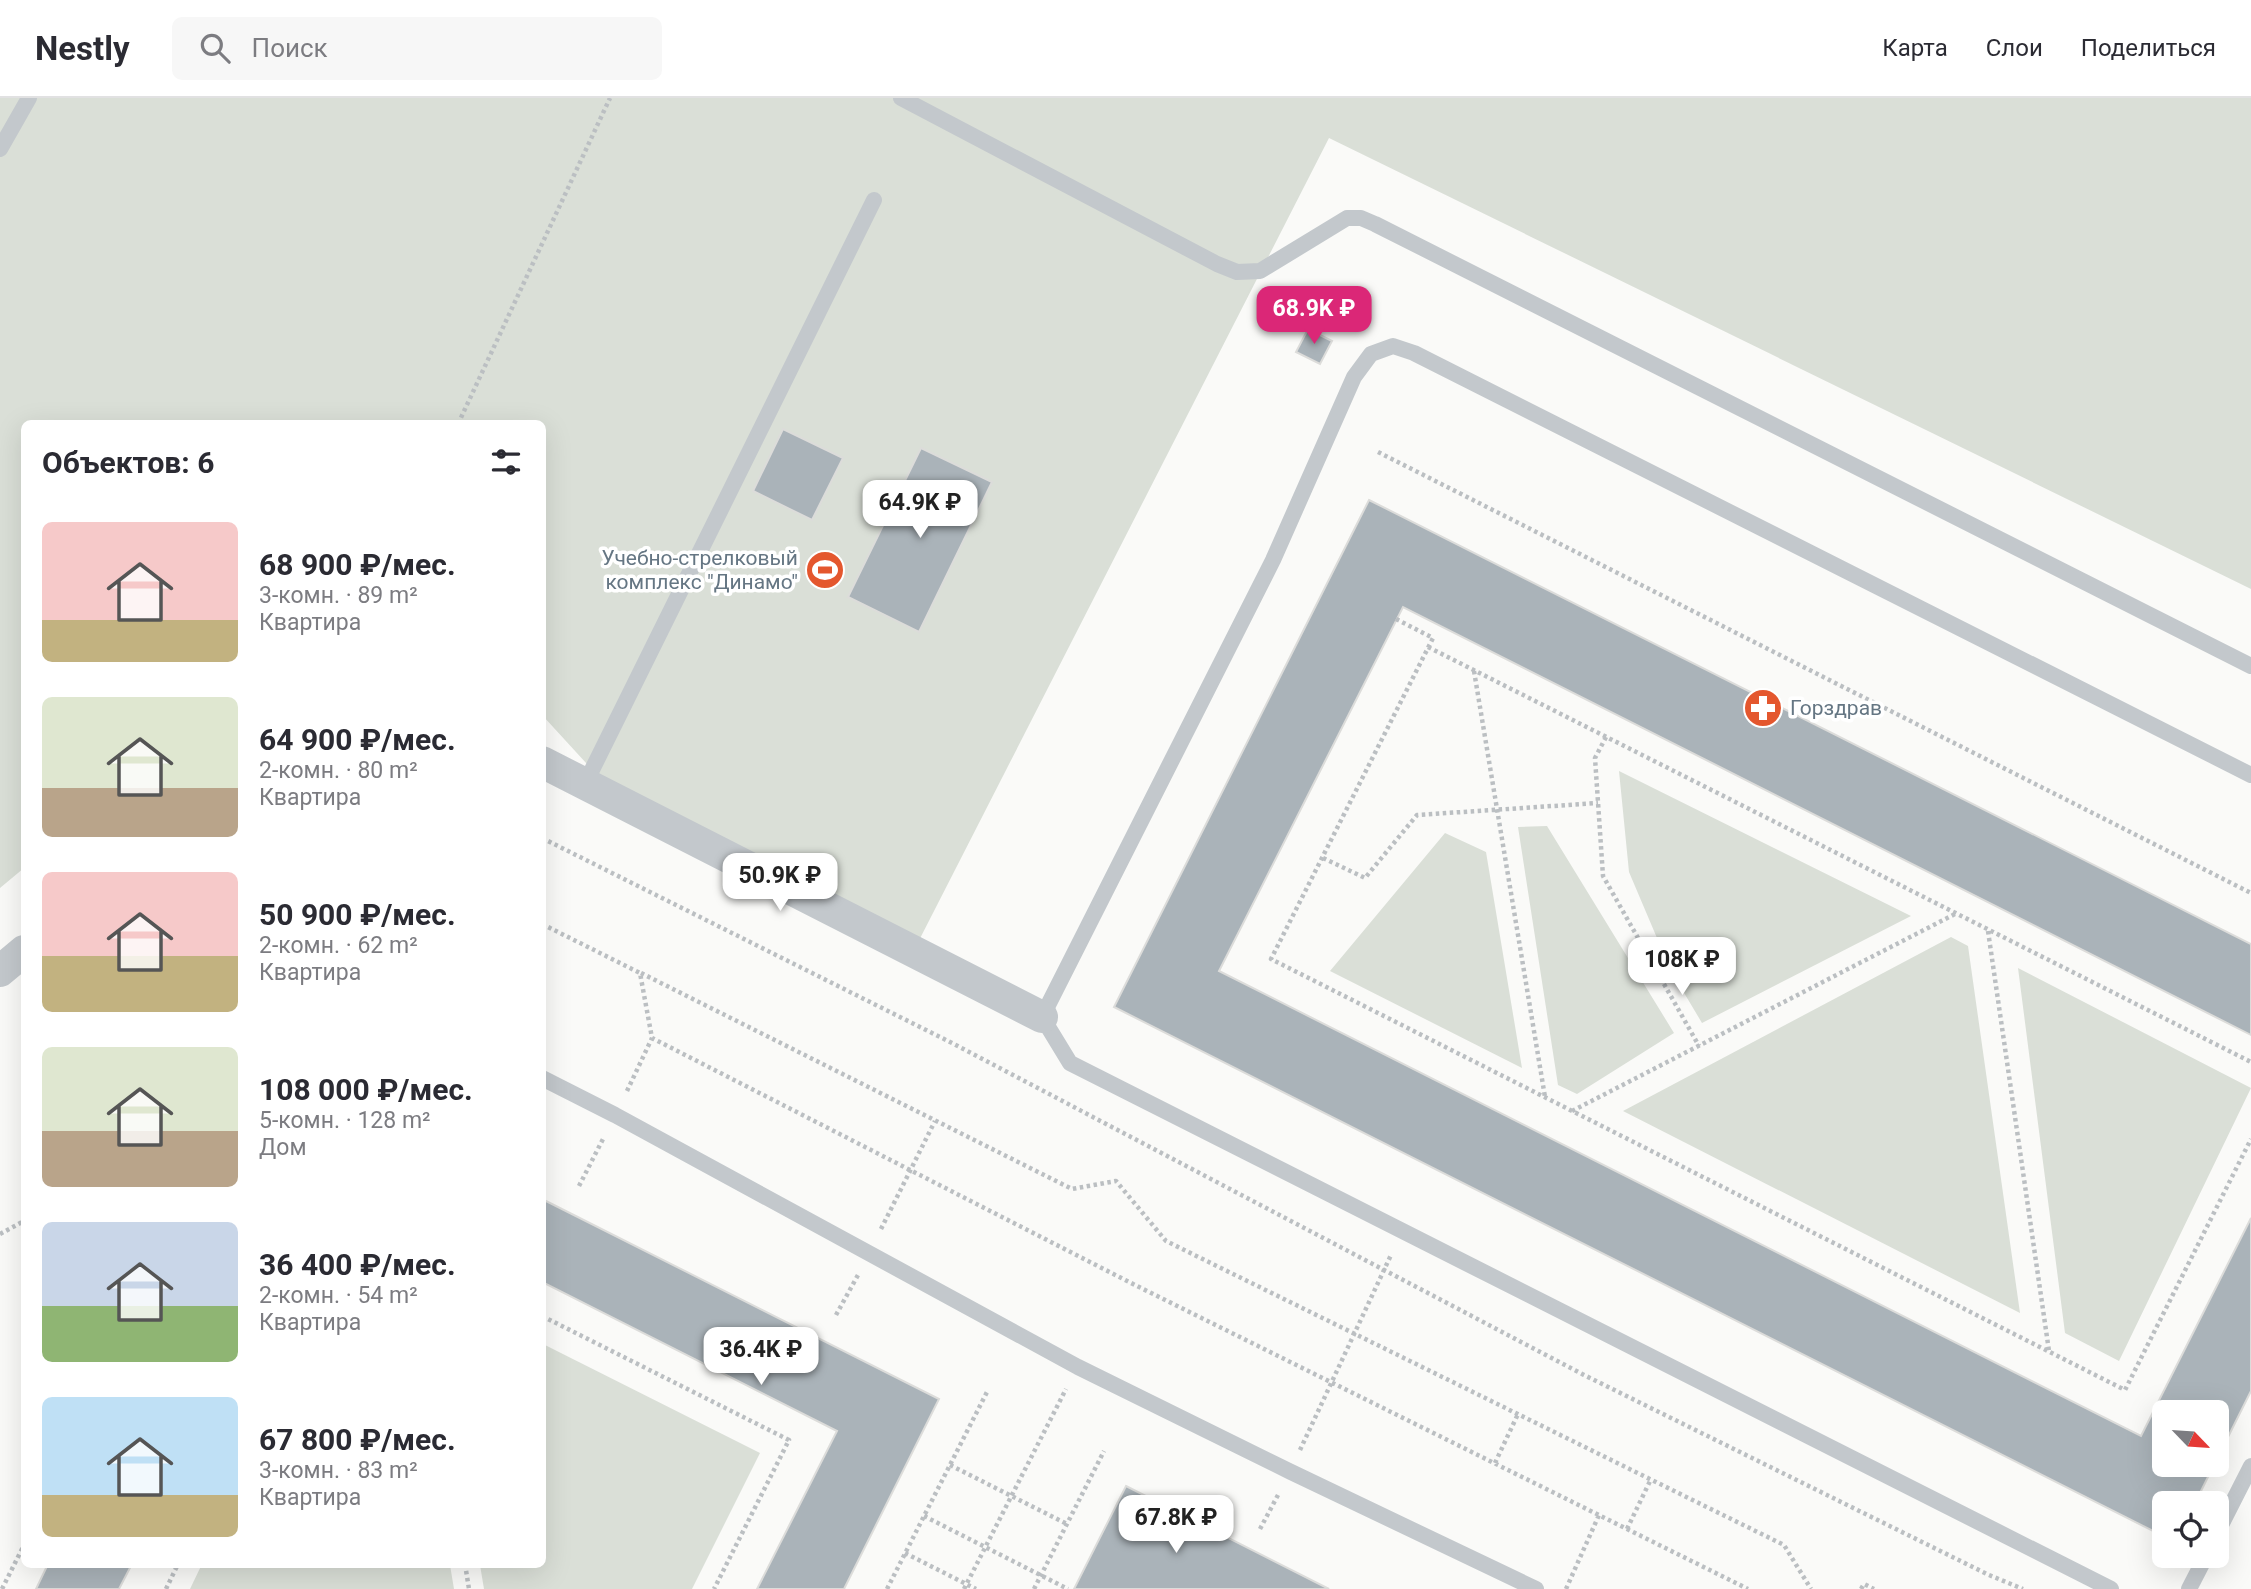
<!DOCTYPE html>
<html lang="ru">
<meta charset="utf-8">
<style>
body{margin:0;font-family:Roboto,sans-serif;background:#f7f7f7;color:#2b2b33;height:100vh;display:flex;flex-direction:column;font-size:26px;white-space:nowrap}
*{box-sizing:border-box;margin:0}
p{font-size:23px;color:#7c7c81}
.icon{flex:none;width:38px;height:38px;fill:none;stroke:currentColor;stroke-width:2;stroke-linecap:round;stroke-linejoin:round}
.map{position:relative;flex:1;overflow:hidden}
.sheet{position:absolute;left:21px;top:322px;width:525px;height:1148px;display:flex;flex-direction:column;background:#fff;border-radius:10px;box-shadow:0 7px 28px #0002}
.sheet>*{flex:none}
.needle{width:46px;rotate:115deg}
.tools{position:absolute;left:2152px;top:1302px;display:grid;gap:14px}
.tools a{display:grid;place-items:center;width:77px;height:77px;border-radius:10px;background:#fff;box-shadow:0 7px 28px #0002;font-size:35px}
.price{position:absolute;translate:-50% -60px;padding:0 16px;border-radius:14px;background:#fff;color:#222;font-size:23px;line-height:46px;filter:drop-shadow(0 2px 4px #0008)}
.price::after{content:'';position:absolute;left:50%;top:42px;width:21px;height:16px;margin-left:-10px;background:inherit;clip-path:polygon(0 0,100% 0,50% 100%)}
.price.on{background:#db2777;color:#fff}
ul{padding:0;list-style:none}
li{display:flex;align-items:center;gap:21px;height:175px;padding:0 21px}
li span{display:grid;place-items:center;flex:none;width:196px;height:140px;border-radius:10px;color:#555}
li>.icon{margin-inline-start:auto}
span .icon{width:84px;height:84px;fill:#fffc;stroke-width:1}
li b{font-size:30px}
h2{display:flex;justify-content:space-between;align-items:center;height:84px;padding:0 21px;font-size:30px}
header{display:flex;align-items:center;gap:42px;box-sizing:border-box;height:98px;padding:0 35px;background:#fff;border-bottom:2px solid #e1e1e2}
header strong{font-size:33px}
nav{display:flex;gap:38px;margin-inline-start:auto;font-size:24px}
.search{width:490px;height:63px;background:#f7f7f7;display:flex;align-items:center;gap:18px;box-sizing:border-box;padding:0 24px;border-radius:10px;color:#7c7c81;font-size:26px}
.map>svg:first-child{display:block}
.green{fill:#dadfd7}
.building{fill:#aab3b9;stroke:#dcdcda;stroke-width:2}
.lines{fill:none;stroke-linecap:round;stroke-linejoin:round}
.path{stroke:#bbbfc2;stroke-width:4.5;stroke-dasharray:3.5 3.5;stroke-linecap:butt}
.service{stroke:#c3c8cc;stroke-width:16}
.minor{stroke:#c3c8cc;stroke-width:32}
.labels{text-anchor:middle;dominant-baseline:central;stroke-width:7;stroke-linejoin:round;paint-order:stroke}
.poi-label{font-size:21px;fill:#657683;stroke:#fff;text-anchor:end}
</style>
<header>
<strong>Nestly</strong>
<div class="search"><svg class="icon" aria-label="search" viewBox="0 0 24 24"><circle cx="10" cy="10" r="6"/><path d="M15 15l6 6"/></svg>Поиск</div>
<nav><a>Карта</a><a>Слои</a><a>Поделиться</a></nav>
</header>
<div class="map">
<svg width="2251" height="1491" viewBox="0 0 2251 1491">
<rect width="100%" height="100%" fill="#fafaf8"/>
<path class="green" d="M0,0H2251V491L1329,40L910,860L641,725L543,618L542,326H24V770L0,790Z
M1619,673L1911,818L1702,925L1671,873L1629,774Z
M1547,728L1674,935L1577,996L1558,987L1518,729Z
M1445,735L1486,754L1522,970L1330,873Z
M1951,839L1968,848L2020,1215L1623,1013Z
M2018,870L2251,990L2119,1263L2065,1235Z
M543,1246L760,1355L692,1491H484L480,1467L542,1466Z
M202,1466L450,1467L454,1491H190Z"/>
<path class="building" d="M1308,231L1332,243L1320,266L1296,254Z
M783,331L843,360L812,422L753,393Z
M921,350L992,384L919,534L848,499Z
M1369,402L2251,846V937L1403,509L1219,873L2141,1338L2251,1120V1293L2217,1361V1314H2165V1367H2214L2195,1405H2165V1439L1114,909Z
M542,1101L939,1301L844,1491H757L837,1333L542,1184Z
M1126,1388L1329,1491H1074Z
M48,1466H132L119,1491H36Z"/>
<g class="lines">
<path class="path" d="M458,326L610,0
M1378,354L2251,795
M1396,521L1433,540L1271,861L2125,1292L2251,1041
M1428,549L2251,964
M1474,573L1545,999
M1606,639L1595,660L1603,778L1699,948
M542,740L954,946L1584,1277L1989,1477L2023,1491
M1323,760L1365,780L1417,717L1598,705
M542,826L640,875L652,940L1133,1186L1748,1491
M1988,833L2049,1253
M641,875L1072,1091L1116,1083L1166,1143L1784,1447L1811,1491
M627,993L652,940
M1572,1013L1955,816
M579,1088L603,1041
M881,1131L935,1023
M0,1136L24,1123
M836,1217L858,1177
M542,1218L789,1342L714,1491
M1300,1352L1391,1157
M1495,1365L1518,1316
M950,1367L1067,1426
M924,1418L1068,1491
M1260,1431L1278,1397
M1627,1431L1651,1381
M905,1455L976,1491
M465,1466L469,1491
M2,1491L24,1447
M166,1491L178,1466
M887,1491L987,1294
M964,1491L1066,1291
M1034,1491L1104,1353
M1566,1491L1599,1417
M1861,1491L1864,1486L1874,1491"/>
<path class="service" d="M901,0L1217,166L1237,174L1260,173L1347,120H1361L1375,126L2251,568
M0,51L29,0
M585,686L874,102
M542,980L615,1017L1078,1269L1291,1374L1536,1491
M2217,1435L2251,1368
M2111,1491L1070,965L1042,919L1273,462L1354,279L1371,256L1393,248L1414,255L2251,677
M2189,1491L2206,1458"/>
<path class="minor" d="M542,664L1042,919
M0,873L24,853"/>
</g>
<defs>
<symbol id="stadium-disc" viewBox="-11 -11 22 22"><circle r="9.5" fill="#e4572e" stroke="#fff"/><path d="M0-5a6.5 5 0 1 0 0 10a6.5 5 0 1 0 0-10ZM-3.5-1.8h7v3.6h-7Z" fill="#fff"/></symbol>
<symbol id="pharmacy-disc" viewBox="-11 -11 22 22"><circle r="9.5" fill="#e4572e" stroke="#fff"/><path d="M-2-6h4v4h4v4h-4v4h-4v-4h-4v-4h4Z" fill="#fff"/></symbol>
</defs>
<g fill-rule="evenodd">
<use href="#stadium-disc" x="803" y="450" width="44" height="44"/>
<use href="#pharmacy-disc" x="1741" y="588" width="44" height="44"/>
</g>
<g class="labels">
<g class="poi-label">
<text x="798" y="460">Учебно-стрелковый<tspan x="798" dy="24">комплекс "Динамо"</tspan></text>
<text x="1790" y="610" text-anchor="start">Горздрав</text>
</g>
</g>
</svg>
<div class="tools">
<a><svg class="needle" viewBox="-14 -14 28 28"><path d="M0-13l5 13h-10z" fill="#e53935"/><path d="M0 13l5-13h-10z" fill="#7c7c81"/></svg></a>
<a><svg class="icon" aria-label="locate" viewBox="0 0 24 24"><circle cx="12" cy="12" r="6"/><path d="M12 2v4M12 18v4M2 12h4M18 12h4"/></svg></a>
</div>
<b class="price on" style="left:1314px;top:248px">68.9K ₽</b>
<b class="price" style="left:920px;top:442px">64.9K ₽</b>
<b class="price" style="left:780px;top:815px">50.9K ₽</b>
<b class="price" style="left:1682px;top:899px">108K ₽</b>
<b class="price" style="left:761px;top:1289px">36.4K ₽</b>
<b class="price" style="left:1176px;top:1457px">67.8K ₽</b>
<section class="sheet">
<h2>Объектов: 6<svg class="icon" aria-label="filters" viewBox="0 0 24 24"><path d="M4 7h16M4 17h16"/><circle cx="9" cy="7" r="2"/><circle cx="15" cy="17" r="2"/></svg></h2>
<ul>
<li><span style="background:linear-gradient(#f6c9c9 70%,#c2b280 0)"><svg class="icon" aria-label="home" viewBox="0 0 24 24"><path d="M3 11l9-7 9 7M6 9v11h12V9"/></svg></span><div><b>68 900 ₽/мес.</b><p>3-комн. · 89 m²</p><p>Квартира</p></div></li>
<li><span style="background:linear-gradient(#dfe7d0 65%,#b9a48a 0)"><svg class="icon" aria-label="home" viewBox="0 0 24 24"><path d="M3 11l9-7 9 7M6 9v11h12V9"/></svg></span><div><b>64 900 ₽/мес.</b><p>2-комн. · 80 m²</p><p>Квартира</p></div></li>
<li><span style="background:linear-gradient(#f6c9c9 60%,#c2b280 0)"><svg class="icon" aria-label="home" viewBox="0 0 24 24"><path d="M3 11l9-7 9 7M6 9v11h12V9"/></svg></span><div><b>50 900 ₽/мес.</b><p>2-комн. · 62 m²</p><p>Квартира</p></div></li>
<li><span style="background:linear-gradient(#dfe7d0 60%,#b9a48a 0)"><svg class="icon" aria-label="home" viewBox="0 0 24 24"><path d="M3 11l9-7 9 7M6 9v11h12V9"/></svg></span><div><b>108 000 ₽/мес.</b><p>5-комн. · 128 m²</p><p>Дом</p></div></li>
<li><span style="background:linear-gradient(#c9d6e8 60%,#8fb573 0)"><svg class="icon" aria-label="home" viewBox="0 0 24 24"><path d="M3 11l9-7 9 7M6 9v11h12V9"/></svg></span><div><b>36 400 ₽/мес.</b><p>2-комн. · 54 m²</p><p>Квартира</p></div></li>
<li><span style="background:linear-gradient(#bfe0f5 70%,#c2b280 0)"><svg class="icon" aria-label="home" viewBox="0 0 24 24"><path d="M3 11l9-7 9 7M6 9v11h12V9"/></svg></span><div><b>67 800 ₽/мес.</b><p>3-комн. · 83 m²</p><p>Квартира</p></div></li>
</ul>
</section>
</div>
